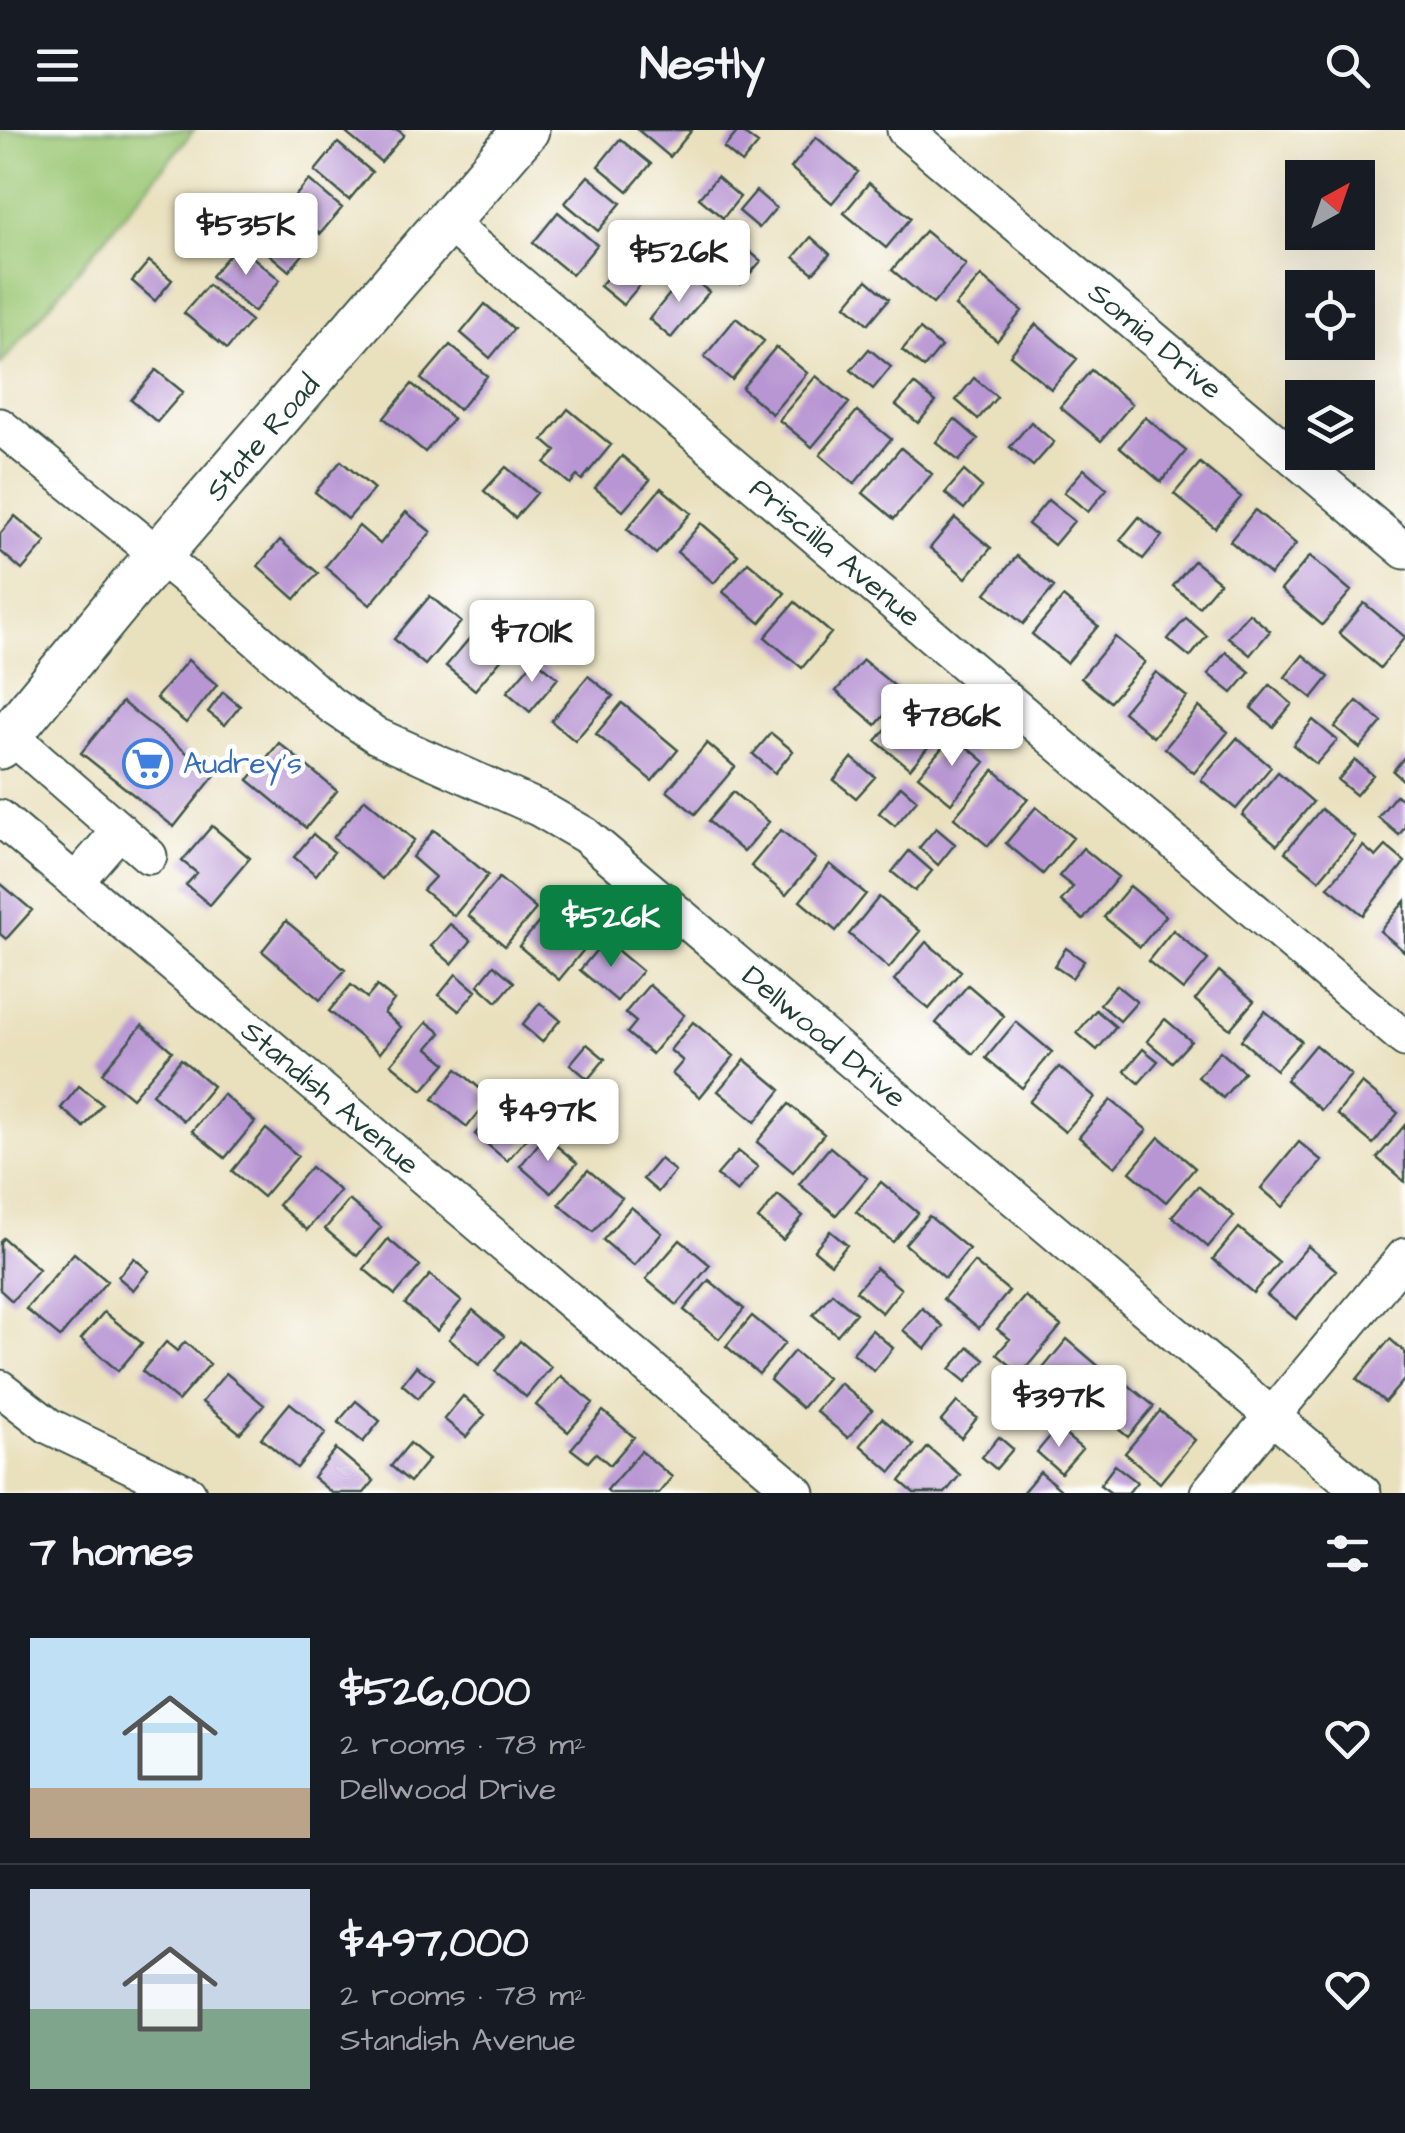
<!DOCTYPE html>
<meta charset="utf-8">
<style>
body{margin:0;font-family:"Architects Daughter",sans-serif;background:#242831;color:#f1f3f6;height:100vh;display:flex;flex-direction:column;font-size:38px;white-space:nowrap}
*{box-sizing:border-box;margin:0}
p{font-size:32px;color:#9ea1a6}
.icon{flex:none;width:55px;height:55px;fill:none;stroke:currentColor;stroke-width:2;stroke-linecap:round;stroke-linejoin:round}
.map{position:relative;height:1363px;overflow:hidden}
.side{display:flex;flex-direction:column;background:#171b24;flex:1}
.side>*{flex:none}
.needle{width:65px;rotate:40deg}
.fabs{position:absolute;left:1285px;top:30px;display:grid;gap:20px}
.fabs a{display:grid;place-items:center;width:90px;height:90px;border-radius:0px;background:#171b24;box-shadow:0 10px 40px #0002;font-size:50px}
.price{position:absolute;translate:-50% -85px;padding:0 22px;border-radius:10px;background:#fff;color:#222;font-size:32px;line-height:65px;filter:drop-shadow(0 2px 5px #0008)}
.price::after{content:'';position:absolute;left:50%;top:60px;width:30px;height:22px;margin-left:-15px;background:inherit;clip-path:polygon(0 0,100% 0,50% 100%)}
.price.selected{background:#0b8043;color:#fff}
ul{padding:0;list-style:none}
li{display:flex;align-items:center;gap:30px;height:250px;padding:0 30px}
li+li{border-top:2px solid #363941}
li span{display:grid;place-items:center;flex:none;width:280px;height:200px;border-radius:0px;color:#555}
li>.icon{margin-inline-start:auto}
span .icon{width:120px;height:120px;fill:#fffc;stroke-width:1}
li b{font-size:42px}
h2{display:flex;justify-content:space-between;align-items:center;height:120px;padding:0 30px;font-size:42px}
header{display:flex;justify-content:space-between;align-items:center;height:130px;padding:0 30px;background:#171b24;font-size:45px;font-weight:700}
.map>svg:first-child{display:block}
.green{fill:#9bc774;stroke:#5d8254;stroke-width:2.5}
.building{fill:#b895d3}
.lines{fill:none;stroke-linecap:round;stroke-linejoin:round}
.minor-casing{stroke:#3d5549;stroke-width:39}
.major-casing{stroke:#3d5549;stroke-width:49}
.minor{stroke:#fff;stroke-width:35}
.major{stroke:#fff;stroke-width:45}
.labels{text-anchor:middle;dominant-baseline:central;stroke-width:9;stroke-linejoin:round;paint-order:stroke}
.street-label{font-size:30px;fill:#1f3d34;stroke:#fff}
.shop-label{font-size:30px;fill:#366cbe;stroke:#fff;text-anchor:start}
</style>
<header><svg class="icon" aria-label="menu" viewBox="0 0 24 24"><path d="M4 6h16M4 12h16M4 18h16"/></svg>Nestly<svg class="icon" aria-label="search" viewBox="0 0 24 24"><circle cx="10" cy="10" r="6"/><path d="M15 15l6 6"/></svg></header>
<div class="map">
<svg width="1405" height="1363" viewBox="0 0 1405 1363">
<rect width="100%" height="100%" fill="#fff"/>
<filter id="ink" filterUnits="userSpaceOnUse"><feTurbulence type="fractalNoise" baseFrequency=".01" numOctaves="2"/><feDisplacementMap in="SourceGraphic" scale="20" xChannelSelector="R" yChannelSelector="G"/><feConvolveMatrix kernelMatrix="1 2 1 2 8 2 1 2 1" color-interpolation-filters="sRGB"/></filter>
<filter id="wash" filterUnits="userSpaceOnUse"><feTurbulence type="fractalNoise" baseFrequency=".0048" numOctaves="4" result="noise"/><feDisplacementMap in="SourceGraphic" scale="40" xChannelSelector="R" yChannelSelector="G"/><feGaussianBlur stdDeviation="2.25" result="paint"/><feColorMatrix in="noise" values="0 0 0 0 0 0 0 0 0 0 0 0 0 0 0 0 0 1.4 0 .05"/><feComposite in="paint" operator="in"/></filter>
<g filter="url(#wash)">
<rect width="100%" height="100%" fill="#e9e0bd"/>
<path class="green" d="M0,0H194L0,235Z"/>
<g id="blocks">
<path class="building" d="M351,0H398L404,5L381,32L347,4Z
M638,0H692L670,27Z
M739,0L758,14L742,33L724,18Z
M816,7L858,42L832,73L791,38Z
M620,9L651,34L628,61L598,36Z
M338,13L372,42L349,70L315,41Z
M588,46L621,73L598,101L565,73Z
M717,47L740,67L723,88L699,68Z
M309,50L342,78L320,104L287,76Z
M869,53L911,88L886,118L844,83Z
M756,61L776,78L759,98L739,81Z
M558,82L597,115L572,145L533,113Z
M278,87L311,115L289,141L256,113Z
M925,101L966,135L933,174L892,140Z
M811,107L830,124L813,143L794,127Z
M638,111L661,130L623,175L600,156Z
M738,112L761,131L741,154L718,135Z
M238,115L280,150L254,182L211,146Z
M149,131L172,150L155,171L132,151Z
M687,143L709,162L671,208L649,189Z
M981,146L1022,181L997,211L955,176Z
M867,150L889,169L868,194L846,175Z
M208,155L251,191L227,219L184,183Z
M485,174L514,199L490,228L461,203Z
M736,188L764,211L732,250L704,227Z
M1036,194L1077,229L1051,259L1010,225Z
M920,199L941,217L924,238L902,220Z
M450,215L487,246L459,280L421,249Z
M776,217L807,243L772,284L742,258Z
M869,219L891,237L873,259L851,240Z
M156,240L183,262L157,292L131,270Z
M1091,240L1132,274L1101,311L1060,277Z
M816,246L849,273L812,317L779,290Z
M974,248L997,267L978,289L956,270Z
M412,254L453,289L425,322L384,288Z
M914,254L936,272L918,293L896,275Z
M568,279L611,315L582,350L577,346L570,354L545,333L556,321L543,310Z
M857,281L891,309L854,354L820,325Z
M1145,287L1186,321L1161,352L1120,317Z
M955,289L978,309L959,331L936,312Z
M1031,292L1054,312L1033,336L1010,317Z
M901,318L932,344L894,389L863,363Z
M622,326L650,350L623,381L595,358Z
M341,331L374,359L348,389L315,362Z
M1200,333L1241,367L1215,398L1174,364Z
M506,337L537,363L515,388L484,361Z
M1084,339L1107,359L1088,382L1064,362Z
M964,341L982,357L964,379L945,363Z
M661,358L691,383L656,424L627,399Z
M1048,370L1074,391L1054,415L1028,394Z
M1255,380L1296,414L1270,445L1230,411Z
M406,382L431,402L370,475L325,437L359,396L380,414Z
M15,386L46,412L22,440L0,421V404Z
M1139,387L1162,406L1143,429L1120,410Z
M955,388L991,418L966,448L930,418Z
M701,393L738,425L714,453L677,422Z
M280,410L318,443L295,469L258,436Z
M1017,426L1054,457L1023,494L986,463Z
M1310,426L1351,461L1322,495L1281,460Z
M1194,431L1220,452L1199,477L1173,456Z
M748,432L785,463L760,493L723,462Z
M430,466L461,492L425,535L394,509Z
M1063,467L1098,496L1067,533L1032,504Z
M795,472L831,503L802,538L765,507Z
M1364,473L1405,507L1380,538L1339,503Z
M1249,483L1270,501L1250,525L1228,507Z
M1186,488L1207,506L1190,527L1168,509Z
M480,496L509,520L475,560L446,536Z
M1115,507L1145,532L1110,572L1081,548Z
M1226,522L1250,542L1232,563L1208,544Z
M1303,525L1329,547L1312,568L1285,547Z
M535,529L558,548L530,582L507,562Z
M188,530L217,555L186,593L156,568Z
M863,530L903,563L876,595L836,561Z
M1156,542L1187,567L1153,607L1123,582Z
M588,546L613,566L575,611L551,591Z
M1270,555L1292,574L1273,597L1251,578Z
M223,562L240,576L225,595L208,582Z
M913,566L947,594L910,639L876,611Z
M1357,571L1382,592L1360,618L1335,597Z
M122,572L215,645L174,697L81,623Z
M622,573L678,620L652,651L596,604Z
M1199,577L1228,602L1194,643L1165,618Z
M1313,590L1337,610L1316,634L1293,615Z
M771,603L793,621L775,643L753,624Z
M953,605L985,632L951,673L918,646Z
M1237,608L1271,637L1236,679L1201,650Z
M279,613L337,661L306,698L248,650Z
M707,613L735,637L695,684L667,661Z
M1405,626V652L1393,641Z
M852,628L875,647L856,668L834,650Z
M1355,630L1373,645L1356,665L1338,650Z
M994,640L1028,669L988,716L954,688Z
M1278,642L1313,672L1277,715L1242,685Z
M901,656L917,670L895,696L879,683Z
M733,662L769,692L744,722L708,691Z
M1396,665L1405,672V697L1399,705L1378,687Z
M365,669L414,710L382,749L333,708Z
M1036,677L1073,708L1043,744L1006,713Z
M1321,679L1355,707L1319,750L1285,722Z
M212,696L250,728L210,775L186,755L197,743L182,731Z
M936,698L955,714L938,735L919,718Z
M434,700L488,745L454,786L423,760L435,747L412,727Z
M781,700L816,729L786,765L751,736Z
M313,704L334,722L316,745L294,727Z
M1363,716L1376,727L1386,716L1405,732L1363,785L1328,757Z
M1083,718L1118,747L1083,790L1061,771L1073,757L1059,746Z
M909,721L932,741L915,761L892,742Z
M830,734L866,764L836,801L800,771Z
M499,748L536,779L505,816L468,785Z
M0,753L32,780L6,809L0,804Z
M1130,756L1166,786L1140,817L1104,787Z
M879,767L920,801L889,838L849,804Z
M1405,771V822L1380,801Z
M551,778L591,811L559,850L519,816Z
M286,791L345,840L320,870L262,821Z
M450,794L471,811L452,834L431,816Z
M1173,800L1208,830L1183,860L1148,831Z
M605,810L642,841L617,871L580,840Z
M926,812L961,841L929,879L894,850Z
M1066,818L1084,831L1072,848L1054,836Z
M494,835L514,852L497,872L478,855Z
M1219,841L1254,871L1230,899L1195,870Z
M456,844L476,861L459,881L439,865Z
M351,855L367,868L377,856L394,870L384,883L401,897L380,923L329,881Z
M649,855L684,885L652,924L627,903L636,892L625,883Z
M968,855L1004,886L973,924L936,893Z
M1116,855L1137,872L1120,891L1100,874Z
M540,873L560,890L542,912L522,895Z
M1096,880L1116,897L1097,920L1077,903Z
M1265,881L1301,911L1276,940L1241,910Z
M1165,889L1191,911L1172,932L1147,911Z
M427,892L441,903L428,918L446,933L423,960L391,934Z
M693,892L734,926L700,967L672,944L683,931L670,920Z
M1016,892L1052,922L1022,958L986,928Z
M142,895L172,921L132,968L102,943Z
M587,914L605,929L588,949L570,934Z
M1315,915L1351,945L1321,980L1286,950Z
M1143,919L1158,931L1139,953L1125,941Z
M1220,921L1244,942L1223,968L1198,947Z
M181,929L213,956L184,991L152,964Z
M745,930L781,960L755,992L718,961Z
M1059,937L1095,967L1065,1002L1029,972Z
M457,939L491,968L467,997L433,969Z
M1362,953L1398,983L1373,1014L1337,984Z
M79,956L102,974L84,997L61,978Z
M223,964L255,992L225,1028L192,1001Z
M1111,970L1147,1000L1115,1037L1079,1007Z
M789,974L824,1004L793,1042L757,1012Z
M499,976L531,1003L507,1031L475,1004Z
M1405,995V1052L1377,1028Z
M266,999L298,1026L263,1067L232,1041Z
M545,1006L577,1033L551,1063L520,1036Z
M1159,1007L1195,1038L1166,1072L1130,1042Z
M1299,1012L1322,1031L1283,1077L1261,1058Z
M830,1017L867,1048L836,1085L799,1054Z
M738,1021L758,1037L737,1062L717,1045Z
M660,1029L675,1041L658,1062L643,1049Z
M311,1037L340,1061L307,1100L278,1075Z
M588,1040L622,1068L593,1102L559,1074Z
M881,1052L918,1083L893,1112L856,1082Z
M1198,1056L1234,1086L1208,1117L1172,1086Z
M778,1065L803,1086L783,1110L758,1089Z
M349,1070L381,1097L357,1126L325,1099Z
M631,1077L662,1103L634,1136L603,1110Z
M929,1086L969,1119L945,1148L905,1114Z
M1239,1098L1279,1132L1253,1163L1213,1129Z
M830,1101L847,1115L831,1134L814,1120Z
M3,1108L39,1139L12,1171L0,1160V1112Z
M388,1109L420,1136L395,1165L364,1139Z
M680,1110L710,1135L677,1175L646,1149Z
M1308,1116L1336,1140L1296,1189L1267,1165Z
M74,1123L107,1151L60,1207L26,1179Z
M134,1128L149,1141L133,1160L118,1147Z
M974,1132L1009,1161L979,1198L943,1169Z
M876,1138L901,1159L882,1183L856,1161Z
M430,1145L461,1171L437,1201L405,1174Z
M709,1150L744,1179L719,1209L684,1180Z
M832,1163L856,1183L837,1205L813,1185Z
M1025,1166L1061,1196L1021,1244L997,1224L1010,1209L997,1199Z
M922,1178L943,1196L925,1219L903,1200Z
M473,1180L504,1206L479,1235L449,1209Z
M104,1182L142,1213L118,1241L81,1209Z
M752,1186L785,1213L759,1244L726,1216Z
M872,1200L893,1218L874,1241L853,1223Z
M1067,1209L1103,1240L1076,1272L1040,1242Z
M1390,1209L1405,1222V1249L1385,1272L1357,1249Z
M520,1211L551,1237L526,1267L495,1241Z
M166,1212L177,1221L185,1212L210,1234L178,1271L142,1241Z
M969,1217L985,1230L966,1252L950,1239Z
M794,1221L827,1248L802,1278L770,1250Z
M416,1236L434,1249L418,1268L402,1254Z
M226,1243L264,1275L240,1303L202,1272Z
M1116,1245L1154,1276L1128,1307L1090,1276Z
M561,1246L593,1273L568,1302L536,1275Z
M840,1253L872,1280L848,1308L816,1281Z
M1016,1257L1035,1272L1016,1294L998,1279Z
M463,1266L485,1285L466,1307L444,1289Z
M356,1271L380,1291L363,1312L338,1292Z
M957,1272L977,1288L961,1308L941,1291Z
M290,1273L326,1303L297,1338L261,1308Z
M603,1281L634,1307L610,1335L596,1323L588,1332L571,1319Z
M1160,1281L1195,1310L1160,1353L1125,1323Z
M882,1288L914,1315L891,1342L860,1315Z
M1057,1298L1082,1319L1061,1343L1037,1322Z
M999,1307L1013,1319L996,1339L982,1327Z
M410,1313L429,1329L410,1352L391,1336Z
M928,1317L960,1345L945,1363H914L900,1351Z
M336,1319L374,1351L364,1363H332L313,1347Z
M641,1321L672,1347L659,1363H610L607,1360Z
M1115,1335L1137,1352L1128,1363H1111L1100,1355Z
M1040,1342L1060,1359L1056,1363H1022Z"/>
</g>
</g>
<g filter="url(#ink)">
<use href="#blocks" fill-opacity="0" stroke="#3d5549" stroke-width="2.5"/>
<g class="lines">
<defs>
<path id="minor" d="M905,0L1405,421
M448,93L1405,909
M0,296L194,454L331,575L377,606L540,679L585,705L1363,1363
M10,605L149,726
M0,688L797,1363
M75,752L120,700
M0,1258L49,1296L188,1363
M1208,1363L1405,1126"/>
<path id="major" d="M0,616L132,456L526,0"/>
</defs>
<use href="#minor" class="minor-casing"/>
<use href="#major" class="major-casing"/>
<use href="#minor" class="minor"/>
<use href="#major" class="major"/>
</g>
</g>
<defs>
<symbol id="supermarket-ring" viewBox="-11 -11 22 22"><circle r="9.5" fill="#fff" stroke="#3f7fe0" stroke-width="1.5"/><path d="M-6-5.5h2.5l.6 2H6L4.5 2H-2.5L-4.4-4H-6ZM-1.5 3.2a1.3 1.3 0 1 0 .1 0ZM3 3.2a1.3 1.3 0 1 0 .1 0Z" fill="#3f7fe0"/></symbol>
</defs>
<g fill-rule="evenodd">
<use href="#supermarket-ring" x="120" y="606" width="55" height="55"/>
</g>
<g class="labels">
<g class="street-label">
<text transform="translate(1155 211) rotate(40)">Somia Drive</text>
<text transform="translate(263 308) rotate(-49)">State Road</text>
<text transform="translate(835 423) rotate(40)">Priscilla Avenue</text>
<text transform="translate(824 907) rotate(40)">Dellwood Drive</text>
<text transform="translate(330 968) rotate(40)">Standish Avenue</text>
</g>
<g class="shop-label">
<text x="183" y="634">Audrey's</text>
</g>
</g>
</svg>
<div class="fabs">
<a><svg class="needle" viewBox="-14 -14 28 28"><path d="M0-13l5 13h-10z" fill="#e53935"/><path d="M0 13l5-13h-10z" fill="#9ea1a6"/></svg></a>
<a><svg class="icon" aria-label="locate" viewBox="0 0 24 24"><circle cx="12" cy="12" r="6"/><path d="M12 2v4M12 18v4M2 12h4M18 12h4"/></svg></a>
<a><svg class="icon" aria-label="layers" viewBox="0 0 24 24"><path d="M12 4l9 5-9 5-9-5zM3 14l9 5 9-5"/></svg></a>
</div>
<b class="price" style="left:246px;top:148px">$535K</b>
<b class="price" style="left:679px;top:175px">$526K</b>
<b class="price" style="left:532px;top:555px">$701K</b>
<b class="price" style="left:952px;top:639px">$786K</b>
<b class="price selected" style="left:611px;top:840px">$526K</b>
<b class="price" style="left:548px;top:1034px">$497K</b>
<b class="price" style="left:1059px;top:1320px">$397K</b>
</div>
<section class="side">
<h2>7 homes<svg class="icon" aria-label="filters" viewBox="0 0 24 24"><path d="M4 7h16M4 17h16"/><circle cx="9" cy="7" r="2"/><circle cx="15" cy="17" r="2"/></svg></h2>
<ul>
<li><span style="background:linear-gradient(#bfe0f5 75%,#b9a48a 0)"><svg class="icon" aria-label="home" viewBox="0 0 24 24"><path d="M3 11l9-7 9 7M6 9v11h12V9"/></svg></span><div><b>$526,000</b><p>2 rooms · 78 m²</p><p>Dellwood Drive</p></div><svg class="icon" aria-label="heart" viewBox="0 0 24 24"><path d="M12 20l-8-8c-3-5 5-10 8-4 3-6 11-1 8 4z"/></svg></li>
<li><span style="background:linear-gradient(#c9d6e8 60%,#7fa58c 0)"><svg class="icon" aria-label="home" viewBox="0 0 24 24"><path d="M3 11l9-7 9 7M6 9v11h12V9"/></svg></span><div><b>$497,000</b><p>2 rooms · 78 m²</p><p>Standish Avenue</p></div><svg class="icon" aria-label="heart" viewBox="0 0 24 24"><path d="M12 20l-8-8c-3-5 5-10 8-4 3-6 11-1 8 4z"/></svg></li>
</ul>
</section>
